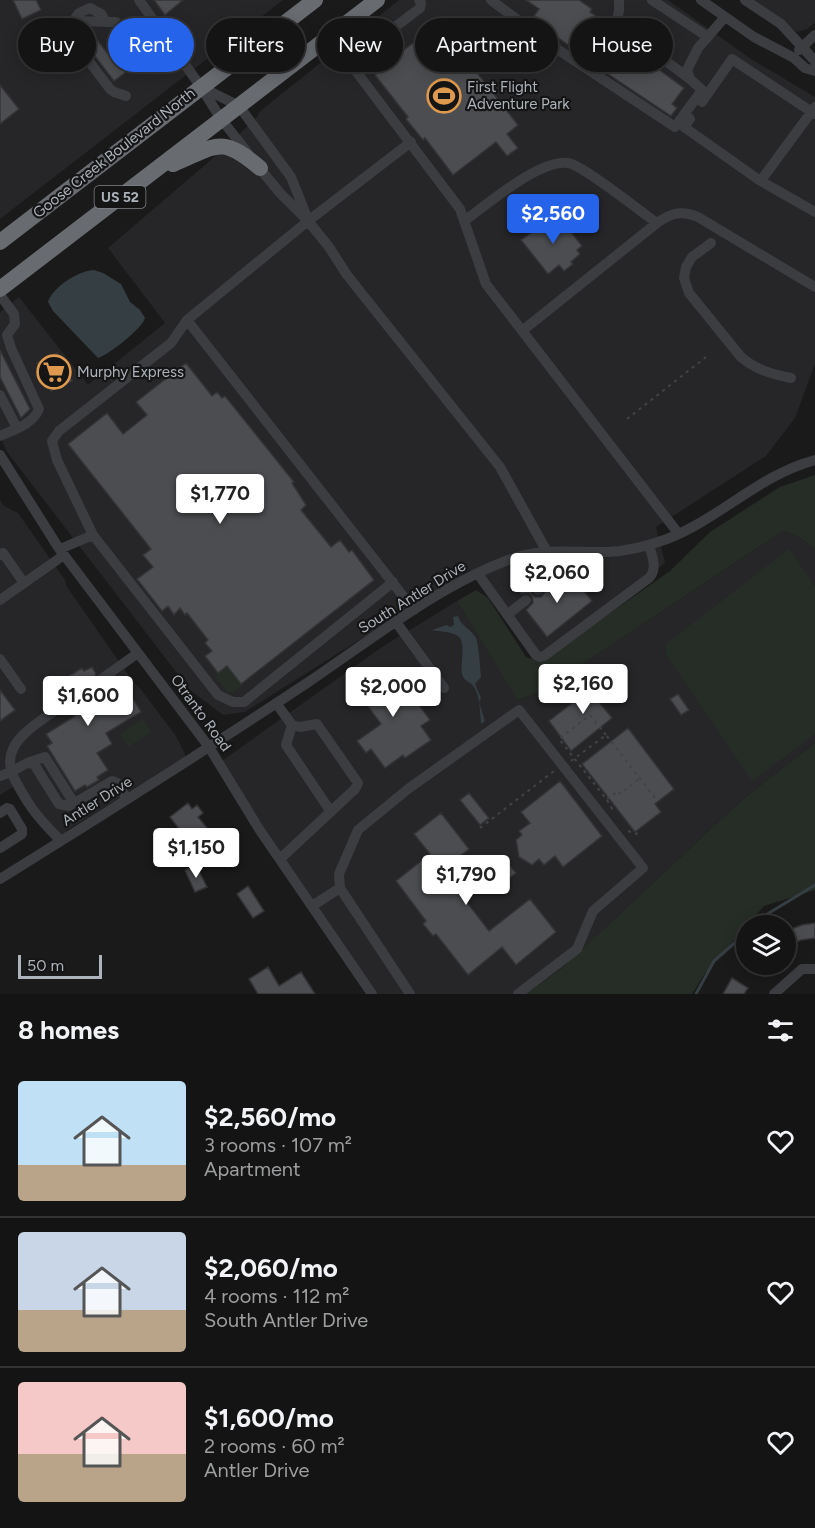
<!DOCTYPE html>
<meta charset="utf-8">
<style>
body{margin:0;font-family:Figtree,sans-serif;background:#212122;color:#f1f3f6;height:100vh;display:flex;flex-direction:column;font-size:22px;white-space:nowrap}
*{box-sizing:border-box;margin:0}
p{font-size:20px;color:#9d9ea0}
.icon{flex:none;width:33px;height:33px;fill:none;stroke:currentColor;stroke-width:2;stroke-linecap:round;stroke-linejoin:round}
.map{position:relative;height:994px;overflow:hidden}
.details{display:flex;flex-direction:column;background:#141414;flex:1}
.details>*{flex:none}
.top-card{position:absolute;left:18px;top:18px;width:780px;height:54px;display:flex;gap:12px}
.buttons{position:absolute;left:736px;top:915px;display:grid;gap:12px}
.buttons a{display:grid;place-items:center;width:60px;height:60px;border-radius:50%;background:#141414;box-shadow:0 3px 15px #0003,0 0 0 2px #333334;font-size:30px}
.scale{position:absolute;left:18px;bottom:15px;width:84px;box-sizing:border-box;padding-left:6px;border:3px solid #adb3ba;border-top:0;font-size:16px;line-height:21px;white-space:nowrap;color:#adb3ba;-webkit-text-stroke:4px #151516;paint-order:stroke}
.price{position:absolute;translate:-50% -51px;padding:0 14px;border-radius:6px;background:#fff;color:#222;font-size:20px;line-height:39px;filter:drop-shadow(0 2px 3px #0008)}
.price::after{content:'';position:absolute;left:50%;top:36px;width:18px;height:14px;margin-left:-9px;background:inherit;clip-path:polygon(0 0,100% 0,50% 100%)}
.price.on{background:#2563eb;color:#fff}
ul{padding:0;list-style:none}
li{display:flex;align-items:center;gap:18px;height:150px;padding:0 18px}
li+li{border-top:2px solid #333334}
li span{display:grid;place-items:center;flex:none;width:168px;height:120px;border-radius:6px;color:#555}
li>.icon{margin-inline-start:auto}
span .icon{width:72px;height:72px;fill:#fffc;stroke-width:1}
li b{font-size:26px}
h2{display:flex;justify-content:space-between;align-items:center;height:72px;padding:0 18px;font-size:26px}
.chip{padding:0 21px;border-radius:27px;background:#141414;box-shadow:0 3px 15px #0003,0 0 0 2px #333334;font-size:21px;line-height:54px}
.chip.on{background:#2563eb;color:#fff}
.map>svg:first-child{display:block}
.built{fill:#262628}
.green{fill:#262d26}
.water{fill:#353e43}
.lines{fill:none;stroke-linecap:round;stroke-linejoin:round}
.stream{stroke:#353e43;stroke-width:3}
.building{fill:#4c4d50;stroke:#343437;stroke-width:1.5}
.minor-tunnel{stroke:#37393b;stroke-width:10;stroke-dasharray:10 5;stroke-linecap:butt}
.path{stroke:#414447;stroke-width:2;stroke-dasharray:3 4.5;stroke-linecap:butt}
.minor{stroke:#3b3d40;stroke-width:10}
.highway{stroke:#686b70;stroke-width:16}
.labels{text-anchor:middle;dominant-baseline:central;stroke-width:4.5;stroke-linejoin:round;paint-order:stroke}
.shield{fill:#151516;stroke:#7f8489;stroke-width:1.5}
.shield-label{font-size:14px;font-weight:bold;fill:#adb3ba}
.poi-label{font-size:15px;fill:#adb3ba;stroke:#151516;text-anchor:start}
.street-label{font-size:15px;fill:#adb3ba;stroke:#151516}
</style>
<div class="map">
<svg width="815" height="994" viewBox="0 0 815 994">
<rect width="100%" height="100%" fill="#1a1a1b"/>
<path class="built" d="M0,0H283L0,219Z
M399,0H668L751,59L815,97V364L795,418L766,456L656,527L665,563L543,658L527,650L470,570L245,712L223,715L190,690L7,452L0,437V312L19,297L88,385L165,323L108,248L226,147L258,116L259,112Z
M753,0H815V23L807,29L797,32Z
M0,500L4,506L18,513L65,580L67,587L134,683L139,687L176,736L185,754V757L130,792L67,830L61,841L16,785L0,795Z
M783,531L801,538L815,549V743L744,798L562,968L526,994H372L219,763L382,647L457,601L519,700L540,692Z"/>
<path class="green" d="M815,475V549L801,538L783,531L540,692L518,700L457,601L476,590L488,598L526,657L541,662L670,571L710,532L780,487Z
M789,549L815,586V734L752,781L666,654V644Z
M227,666L242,685L233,693L227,692L215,676Z
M143,719L152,732L128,747L120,734Z
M815,743V890L764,906L705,973L692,994H526L562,968L744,798Z
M220,841C232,840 234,850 238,858L236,865L228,868L218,862H209L205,858C205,849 213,845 220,841Z"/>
<path class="water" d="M94,270L103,273L121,284L130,302L140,310L145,318C143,328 107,356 98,358L53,311L48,302C53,287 78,271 94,270Z
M458,616C461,626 471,629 476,638C479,646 480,667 481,677L475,684L481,698L479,702L485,721L481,724C480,712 480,696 474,687C470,681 464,682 462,674C460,665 466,643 459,637C453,631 439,632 432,630L447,625L450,627L454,625L453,617Z"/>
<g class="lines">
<path class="stream" d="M754,926L769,913L815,885
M696,994L714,961L747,932"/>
</g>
<path class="building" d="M13,0H36L41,10L22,19Z
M154,0H183L165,15Z
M526,0H579L592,9L590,12L604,22L597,32L618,47L621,42L684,88L672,104L677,108L671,116L614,78L532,19L539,9Z
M439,24L518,125L507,134L518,148L507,156L496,142L453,175L425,138L423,140L406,119L408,117L375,75L385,67L383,65Z
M90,31L117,65L119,63L126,72L114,81L81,38Z
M0,85L19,109L0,124Z
M557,214L582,246L577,250L580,254L571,262L573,264L564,271L559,265L548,274L521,240Z
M0,350L30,409L21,418L0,377Z
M57,353L72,381L51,391L37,363Z
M186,363L212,396L217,392L222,398L225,396L294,482L292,483L306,505L301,510L331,547L340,540L349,552L352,550L374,580L241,684L227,666L218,673L205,656L212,651L205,643L208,640L187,613L185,615L180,608L174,615L168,606L162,611L137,579L153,567L143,555L151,549L68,444L107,413L123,434L147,415L136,402Z
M569,572L592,601L547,637L526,610L533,603L532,596L528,593L521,594L519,591L532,581L533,583L531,593L535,597H541L547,589Z
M92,667L96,674L93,680L94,685L100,687L104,686L108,693L124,683L141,712L106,733L112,744L97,753L108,770L97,777L99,780L87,787L85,785L75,791L47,746L52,743L46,734L75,716L71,709L74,704L73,698L69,695L63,696L56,684L82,668L84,671Z
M398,667L412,687L408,690L430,720L421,726L431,740L405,758L403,755L385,768L371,749L366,753L357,741L381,724L356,690L380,672L384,678Z
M607,673L615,684L595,697L612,718L571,751L549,721L582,695L580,691Z
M0,690L15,710L0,721Z
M678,694L689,710L681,715L670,699Z
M628,728L674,789L655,804L661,812L635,832L582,764Z
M560,781L602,836L563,867L555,856L544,865L539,859L532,865L519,857L516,840L522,835L519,831L530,823L521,812Z
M469,793L489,818L480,825L460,800Z
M188,803L192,809L197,805L203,813L198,817L207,828L189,842L170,817Z
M441,813L469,849L442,870L489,931L530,899L556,932L516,965L502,947L468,975L436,934L433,936L423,924L426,921L396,881L430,854L414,834Z
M503,857L516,873L496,889L483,873Z
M196,865L207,887L195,892L185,870Z
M248,886L264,911L253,918L237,894Z
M815,923V938L801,940L786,946V931L802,925Z
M268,967L279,986L301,972L315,994H258L249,979Z
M732,978L748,988L744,994H723Z"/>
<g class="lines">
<path class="minor-tunnel" d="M67,702L100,680"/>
<path class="path" d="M627,419L706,357
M606,735L590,715L559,739L607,800L614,812
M571,761L606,735L656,799
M607,799L618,791L620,794L640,778
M480,828L554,771
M628,831L636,834L638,832"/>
<path class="minor" d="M139,0L201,87L221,119L248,153
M419,0L421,3L420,8L349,62L460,209L486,284L678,533
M491,0L554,47L675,127L702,90L690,79L687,70L698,48L725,17
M619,0V11L616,24L690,79
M652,0L708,37
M701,0L754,37L794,58L805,68L815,71
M745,0L781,24L815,61
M73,21L79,13L90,8L101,14L106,22
M116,22L73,21L71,27L73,40L110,89L114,92L126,96
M799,50L815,35
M201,87L239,106L291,177L307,217
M702,102L732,59L815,114
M687,116L690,119L684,127L759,180L762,179L815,107
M257,165L280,193L308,221L329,247L347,275L500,467L546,550
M759,180L815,212
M464,221C487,205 539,159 568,163C583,165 641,212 657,223
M711,243L692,257L686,267L684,278L689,293L741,357C756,370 772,374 791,378
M0,295L14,314L15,324L7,335L11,348L39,409C33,424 14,430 0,436
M187,320L414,610
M522,331L657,223C671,213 681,210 698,217L815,287
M0,395L17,428
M0,455L58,547L209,747L259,829L372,994
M60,549L93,535
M0,555L3,553L24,583
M478,574L536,655L540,657L544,656L649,578C658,568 652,556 649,545
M393,582L244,702H233L218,695L93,535L57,460L52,441L59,431L171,343L187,320L308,221L411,142
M538,590C546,577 544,565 543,551
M0,600L64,555
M507,615L526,600
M396,622L444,688
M0,659L21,689
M100,680L138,653
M67,702C52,714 20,731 13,749C9,757 10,764 11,772L27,763L34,764L59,804L69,806L112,781L117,783L127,799
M276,703L292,725L300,727L317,724L358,783L355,789L280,859
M292,725L286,745L331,812
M27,763L45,757L74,803
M0,776L11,772C27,804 36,816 61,841
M0,813L7,808L10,809L22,829V834L0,848
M0,879C103,815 206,750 307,683C371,640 439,585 511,559C543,547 575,553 608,552C628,551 648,546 667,539C719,519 759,475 815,460
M312,906L340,888
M410,994L340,888L339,874L358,830L408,789L519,710L643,868L593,911L577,949L518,994
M774,994L802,969H815"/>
<path class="highway" d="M173,164C217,146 220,134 260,168
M0,242L315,0
M0,289L377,0"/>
</g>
<defs>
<symbol id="stadium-ring" viewBox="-11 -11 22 22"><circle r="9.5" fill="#151516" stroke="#df994e" stroke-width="1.5"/><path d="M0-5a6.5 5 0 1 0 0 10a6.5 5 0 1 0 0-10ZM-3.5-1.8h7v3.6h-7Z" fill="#df994e"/></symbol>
<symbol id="supermarket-ring" viewBox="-11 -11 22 22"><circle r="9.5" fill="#151516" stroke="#df994e" stroke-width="1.5"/><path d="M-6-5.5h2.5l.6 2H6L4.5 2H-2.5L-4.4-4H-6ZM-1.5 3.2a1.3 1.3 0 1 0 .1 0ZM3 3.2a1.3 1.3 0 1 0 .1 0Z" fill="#df994e"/></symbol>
</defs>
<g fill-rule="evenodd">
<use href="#stadium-ring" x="425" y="77" width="38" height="38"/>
<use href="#supermarket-ring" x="35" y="353" width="38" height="38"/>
</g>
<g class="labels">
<rect class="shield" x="94.5" y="186" width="51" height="22" rx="4.5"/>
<g class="shield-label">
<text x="120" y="197">US 52</text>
</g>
<g class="poi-label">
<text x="467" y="87">First Flight<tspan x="467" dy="17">Adventure Park</tspan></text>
<text x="77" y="372">Murphy Express</text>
</g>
<g class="street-label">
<text transform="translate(114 153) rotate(-38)">Goose Creek Boulevard North</text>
<text transform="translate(412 597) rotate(-32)">South Antler Drive</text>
<text transform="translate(201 713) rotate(54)">Otranto Road</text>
<text transform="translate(97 801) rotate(-32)">Antler Drive</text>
</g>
</g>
</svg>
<div class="buttons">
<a><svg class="icon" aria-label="layers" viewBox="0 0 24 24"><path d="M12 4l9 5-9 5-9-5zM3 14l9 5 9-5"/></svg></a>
</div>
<div class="scale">50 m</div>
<b class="price on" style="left:553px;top:245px">$2,560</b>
<b class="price" style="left:220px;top:525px">$1,770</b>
<b class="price" style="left:557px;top:604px">$2,060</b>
<b class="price" style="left:583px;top:715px">$2,160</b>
<b class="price" style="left:393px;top:718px">$2,000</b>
<b class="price" style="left:88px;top:727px">$1,600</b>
<b class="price" style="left:196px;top:879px">$1,150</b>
<b class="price" style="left:466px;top:906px">$1,790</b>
<div class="top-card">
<a class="chip">Buy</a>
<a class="chip on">Rent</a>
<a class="chip">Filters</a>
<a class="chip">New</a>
<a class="chip">Apartment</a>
<a class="chip">House</a>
</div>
</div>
<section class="details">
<h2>8 homes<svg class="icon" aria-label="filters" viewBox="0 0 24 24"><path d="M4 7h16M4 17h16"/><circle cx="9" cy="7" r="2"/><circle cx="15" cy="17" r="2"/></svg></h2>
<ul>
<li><span style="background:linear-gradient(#bfe0f5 70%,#b9a48a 0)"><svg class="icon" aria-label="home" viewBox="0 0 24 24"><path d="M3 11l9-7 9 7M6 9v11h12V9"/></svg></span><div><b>$2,560/mo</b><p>3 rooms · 107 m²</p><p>Apartment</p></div><svg class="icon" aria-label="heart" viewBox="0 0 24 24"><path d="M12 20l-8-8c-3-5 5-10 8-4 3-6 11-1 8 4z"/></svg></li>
<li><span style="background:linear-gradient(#c9d6e8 65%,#b9a48a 0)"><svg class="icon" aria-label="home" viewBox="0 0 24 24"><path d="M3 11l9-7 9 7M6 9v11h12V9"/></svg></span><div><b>$2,060/mo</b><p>4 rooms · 112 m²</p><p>South Antler Drive</p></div><svg class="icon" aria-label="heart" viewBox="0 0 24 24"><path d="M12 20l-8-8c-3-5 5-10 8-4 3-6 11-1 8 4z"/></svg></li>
<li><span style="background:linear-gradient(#f6c9c9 60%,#b9a48a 0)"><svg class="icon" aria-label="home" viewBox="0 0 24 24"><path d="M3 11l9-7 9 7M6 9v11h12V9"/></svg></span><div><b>$1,600/mo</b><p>2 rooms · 60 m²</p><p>Antler Drive</p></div><svg class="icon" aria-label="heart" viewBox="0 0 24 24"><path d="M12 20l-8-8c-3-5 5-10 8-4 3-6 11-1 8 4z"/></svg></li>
</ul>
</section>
